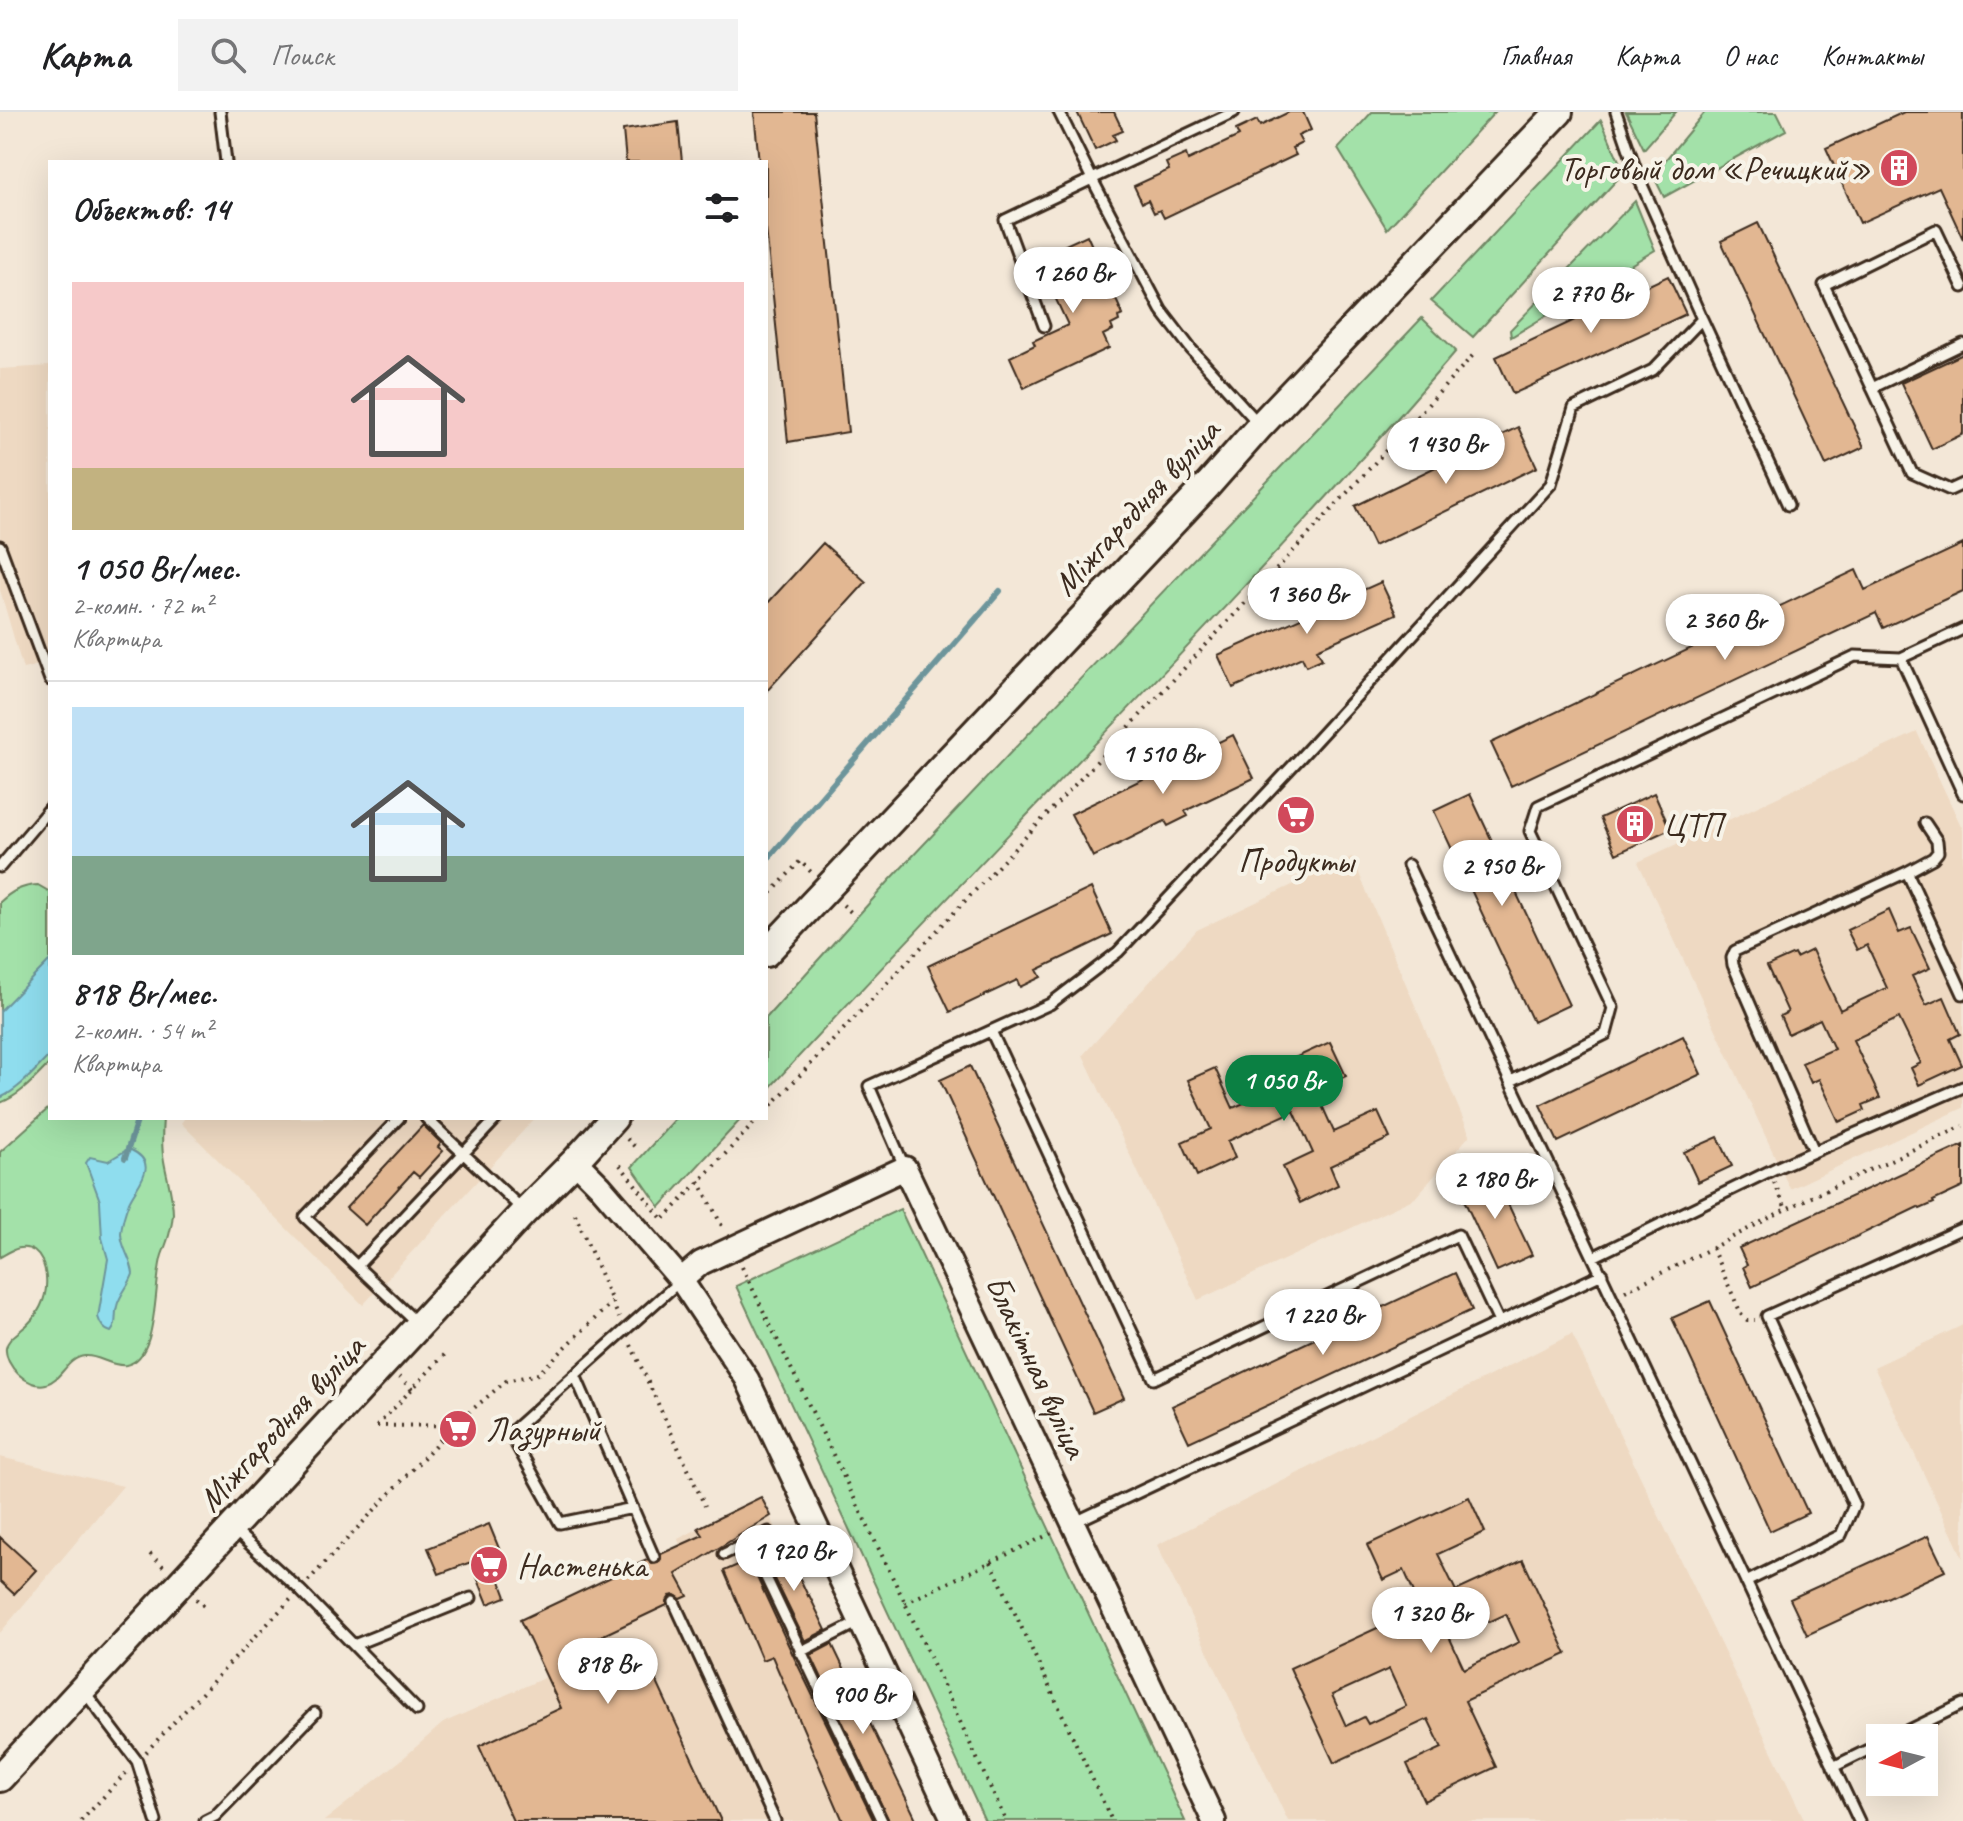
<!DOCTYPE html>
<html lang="ru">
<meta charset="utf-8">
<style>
body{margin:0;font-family:Caveat,sans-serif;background:#f2f2f2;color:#202124;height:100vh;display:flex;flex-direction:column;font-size:30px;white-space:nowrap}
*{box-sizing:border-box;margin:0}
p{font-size:26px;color:#757577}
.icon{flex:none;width:44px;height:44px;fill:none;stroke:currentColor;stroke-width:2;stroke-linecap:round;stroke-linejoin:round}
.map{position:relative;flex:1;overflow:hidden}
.side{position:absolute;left:48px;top:48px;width:720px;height:960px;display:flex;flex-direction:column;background:#fff;border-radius:0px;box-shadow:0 8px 32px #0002}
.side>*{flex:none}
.needle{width:52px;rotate:263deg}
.buttons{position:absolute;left:1866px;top:1612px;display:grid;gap:16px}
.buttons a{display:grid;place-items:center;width:72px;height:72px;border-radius:0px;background:#fff;box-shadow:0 8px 32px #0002;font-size:40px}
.price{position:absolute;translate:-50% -68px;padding:0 18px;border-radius:28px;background:#fff;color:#222;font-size:26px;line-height:52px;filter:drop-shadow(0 2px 4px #0008)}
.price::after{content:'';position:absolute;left:50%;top:48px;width:24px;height:18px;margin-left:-12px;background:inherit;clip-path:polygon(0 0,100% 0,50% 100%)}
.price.current{background:#0b8043;color:#fff}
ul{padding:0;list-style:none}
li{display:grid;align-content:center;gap:16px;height:424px;padding:0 24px}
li+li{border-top:2px solid #e0e0e0}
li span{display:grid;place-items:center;height:248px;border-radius:0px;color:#555}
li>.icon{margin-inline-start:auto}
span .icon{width:144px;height:144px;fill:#fffc;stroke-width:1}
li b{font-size:34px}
h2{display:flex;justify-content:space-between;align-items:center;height:96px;padding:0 24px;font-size:34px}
header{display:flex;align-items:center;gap:48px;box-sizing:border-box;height:112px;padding:0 40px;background:#fff;border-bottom:2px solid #e0e0e0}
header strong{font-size:38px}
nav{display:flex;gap:44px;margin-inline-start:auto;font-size:28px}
.search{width:560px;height:72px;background:#f2f2f2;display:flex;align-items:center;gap:20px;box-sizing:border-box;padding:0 28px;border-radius:0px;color:#757577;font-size:30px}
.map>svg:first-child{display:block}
.built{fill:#eed9c2}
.green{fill:#a3e1a9;stroke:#6f8664;stroke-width:2}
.water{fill:#8fddee;stroke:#6d959b;stroke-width:2}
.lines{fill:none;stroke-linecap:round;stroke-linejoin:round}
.stream{stroke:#6d959b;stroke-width:6}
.building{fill:#e2b792;stroke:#3b2a1e;stroke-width:2;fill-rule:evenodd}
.service-casing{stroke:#3b2a1e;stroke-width:15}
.tertiary-casing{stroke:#3b2a1e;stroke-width:28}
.secondary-casing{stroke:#3b2a1e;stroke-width:32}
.path{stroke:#3b2a1e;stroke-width:4;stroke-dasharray:2 6;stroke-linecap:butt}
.service{stroke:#f7f3e8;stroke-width:9}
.tertiary{stroke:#f7f3e8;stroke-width:22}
.secondary{stroke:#f7f3e8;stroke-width:26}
.labels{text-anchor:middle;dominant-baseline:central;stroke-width:8;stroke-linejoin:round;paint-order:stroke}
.poi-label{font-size:34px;fill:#3b2a1e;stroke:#f7f3e8;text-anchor:start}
.street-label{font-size:34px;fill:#3b2a1e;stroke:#f7f3e8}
</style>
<header>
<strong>Карта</strong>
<div class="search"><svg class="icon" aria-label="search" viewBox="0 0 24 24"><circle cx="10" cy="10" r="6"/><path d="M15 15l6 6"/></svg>Поиск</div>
<nav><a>Главная</a><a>Карта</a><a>О нас</a><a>Контакты</a></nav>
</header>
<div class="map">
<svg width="1963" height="1709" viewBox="0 0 1963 1709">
<rect width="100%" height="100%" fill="#f3e7d7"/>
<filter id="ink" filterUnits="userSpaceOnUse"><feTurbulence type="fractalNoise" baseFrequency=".0125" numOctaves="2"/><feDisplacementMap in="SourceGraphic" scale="16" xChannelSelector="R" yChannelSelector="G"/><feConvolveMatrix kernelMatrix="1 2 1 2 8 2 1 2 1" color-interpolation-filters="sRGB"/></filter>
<g filter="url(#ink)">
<path class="built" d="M50,254V550L23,557L0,478V257Z
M1917,620L1963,718V996L1790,1077L1638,750Z
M1352,745L1470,1023L1415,1086L1198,1188L1083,943L1197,818Z
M185,1006H535L363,1193L181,1011Z
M1963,1213V1446L1874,1255Z
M1572,1222L1805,1709H1288L1157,1433Z
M0,1345L123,1374L0,1521Z
M761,1385L917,1709H324L400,1649L443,1611L546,1565L520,1508L680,1433L678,1427Z"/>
<path class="green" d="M1372,0H1495L1387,117L1338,37Z
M1626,0H1676L1644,37Z
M1705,0H1777L1786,18L1664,85L1653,63Z
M1601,8L1624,60L1473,225L1431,189Z
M1635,89L1655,138L1511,225L1510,218Z
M1422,206L1456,239C1236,495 994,731 766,980V906L890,768Z
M38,773L50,780V951C35,966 21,983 0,991V790C12,779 21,774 38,773Z
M50,995V1006H163C162,1020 161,1035 164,1049C167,1067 173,1083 173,1102C172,1117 167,1130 162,1143C153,1170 160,1247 126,1253C111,1255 99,1243 85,1244C66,1246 62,1268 46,1272C28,1277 4,1253 6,1236C8,1227 15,1223 21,1218C38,1205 48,1186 46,1165C45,1155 42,1145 34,1139C22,1131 11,1139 0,1145V1040Z
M676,1006H742L660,1095L632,1055Z
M900,1097L1185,1709H985L736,1174Z"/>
<path class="water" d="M50,848V943C35,958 20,977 0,986V899Z
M131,1038C161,1052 137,1072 129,1090C125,1100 122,1110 121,1121C121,1136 132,1147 133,1162C129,1174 120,1182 117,1194C114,1204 118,1212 111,1220C103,1218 100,1212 98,1205L108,1147L102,1126L100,1089L86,1051L90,1045L108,1049L125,1039Z"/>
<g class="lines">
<path class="stream" d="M766,749L1000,479
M125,1046L138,1006"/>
</g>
<path class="building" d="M754,0H814L848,320L788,330L766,116V50H759Z
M1077,0H1114L1123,19L1113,23L1116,28L1095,38Z
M1289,0H1303L1311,18L1298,24L1302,31L1292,36L1296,43L1164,106L1160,98L1154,101L1148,88L1142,91L1134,74L1169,58L1166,51L1186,42L1188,48L1239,24L1236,18L1257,8L1260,14Z
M1904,0H1963V127L1939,75L1860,111L1826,36Z
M678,10L682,50H626L623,18Z
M1758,111L1864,335L1826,353L1721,129Z
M1087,123L1123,203L1118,205L1119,209L1111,213L1113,218L1103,223L1109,236L1024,276L1010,245L1035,233L1033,229L1068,213L1053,181L1062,177L1046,142Z
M1668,164L1686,202L1513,282L1496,245Z
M1963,242V322L1932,337L1901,271Z
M1518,315L1537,355L1374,434L1355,394Z
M823,431L866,470L766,580V493Z
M1963,432V479L1883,516L1876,501L1511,674L1491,631L1856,458L1865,478Z
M1381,470L1396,502L1317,537L1322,547L1306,554L1302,545L1233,576L1218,543Z
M1233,623L1254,666L1185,699L1188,704L1168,714L1165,709L1093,745L1071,702Z
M1654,681L1670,717L1616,742L1600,706Z
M1470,682L1569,893L1533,910L1434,699Z
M1091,776L1112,822L1037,858L1041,865L1020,875L1017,868L950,900L928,854Z
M1889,798L1899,821L1911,816L1930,856L1912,864L1926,893L1944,885L1960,922L1950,927L1962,953L1919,973L1911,956L1921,951L1899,906L1853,928L1880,986L1863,993L1865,998L1839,1010L1819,967L1811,971L1802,951L1834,937L1820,907L1788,922L1780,904L1788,900L1767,854L1794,842L1796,846L1812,838L1840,898L1887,876L1867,833L1857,838L1847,818Z
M1683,924L1701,962L1558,1030L1540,993Z
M1330,930L1346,964L1315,978L1334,1020L1378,1000L1390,1026L1330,1054L1338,1073L1300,1091L1283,1055L1313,1041L1294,999L1228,1029L1235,1046L1197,1064L1182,1030L1211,1017L1188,968L1215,956L1233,996L1299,966L1290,948Z
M970,954L1124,1286L1093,1300L940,968Z
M423,1013L441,1031L438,1035L443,1039L419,1065L413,1060L365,1113L346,1096Z
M1718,1025L1732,1054L1698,1070L1684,1040Z
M1963,1033V1075L1933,1089L1934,1091L1920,1097L1918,1095L1752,1175L1743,1155L1747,1153L1739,1136Z
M1492,1058L1532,1143L1497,1159L1458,1075Z
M1455,1161L1472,1198L1189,1330L1172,1294Z
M1710,1189L1808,1401L1770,1419L1672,1206Z
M761,1385L771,1404L676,1462L688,1484L681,1487L675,1483L670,1484L667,1489V1493L595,1527L616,1570L650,1555L721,1709H513L479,1634L561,1596L520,1508L647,1448L652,1452L658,1451L661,1447V1442L703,1423L698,1416Z
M1469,1385L1485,1420L1438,1442L1456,1479L1523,1448L1567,1542L1465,1589L1496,1655L1424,1689L1407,1652L1442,1636L1428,1607L1334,1651L1290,1556L1421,1496L1404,1458L1383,1468L1367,1433ZM1484,1500L1489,1510L1506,1502L1519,1530L1464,1557L1446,1518ZM1389,1557L1406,1594L1368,1612L1364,1605L1346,1614L1332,1583Z
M489,1412L507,1456L497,1461L506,1485L488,1492L471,1450L439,1462L428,1436Z
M1928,1424L1945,1459L1807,1523L1790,1487Z
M0,1425L36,1458L14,1482L0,1469Z
M784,1432L808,1484L809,1483L826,1518L805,1529L763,1442Z
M749,1448L793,1543L874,1709H843L772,1544L762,1548L724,1459Z
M832,1532L917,1709H889L811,1543Z"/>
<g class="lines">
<defs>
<path id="service" d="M220,0L226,50
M1059,0L1092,67L1234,0
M1963,175L1936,118L1824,173L1912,361L1950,378L1963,372
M1702,207L1788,393
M1044,214L1005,108L1092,67L1161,198L1191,237L1258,311
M1872,276L1963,232
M0,434L50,568
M1963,517L1901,546L1963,682
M1408,753L1859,1709
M0,755L50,696
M1907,760L1963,882
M991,919L1154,1267L1458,1123L1499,1210
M1511,969L1606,922L1613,896L1530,719L1538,694L1855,544L1901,546
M399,1006L305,1105L418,1212
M426,1006L522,1097
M1814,1039L1733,853L1732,846L1735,839L1907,760L1933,746L1938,740L1937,729L1925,711
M904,1054L869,974L1050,892L1118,840L1300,646L1551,372L1574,296L1653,258L1702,207L1638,64L1616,0
M1593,1145L1776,1056L1963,975
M357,1154L497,1006
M575,1263L654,1445
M633,1396L560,1411L510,1321L681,1168
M1073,1411L1602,1162
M233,1417L300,1478L417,1598
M749,1430L769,1420
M724,1442L749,1430L882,1709
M1746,1470L1841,1423L1854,1393L1767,1204L1963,1116
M674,1490L775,1709
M354,1533L471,1486
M800,1540L861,1509
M84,1579L137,1649L156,1709
M1893,1626L1963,1592
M1833,1655L1880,1632
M205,1709L215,1704L315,1601"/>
<path id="tertiary" d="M575,1049L600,1074L681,1168L747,1267L954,1709
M681,1168L701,1151L905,1056L1214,1709"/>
<path id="secondary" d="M766,841L1208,373L1260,314L1559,0
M0,1666L525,1099L575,1049L614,1006"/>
</defs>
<use href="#service" class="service-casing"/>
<use href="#tertiary" class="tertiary-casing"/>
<use href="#secondary" class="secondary-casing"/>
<path class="path" d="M766,787L800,749L811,760
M843,793L853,802
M766,999C1004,748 1242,498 1474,242
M627,1027L636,1036
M620,1053L663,1108L759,1006
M699,1069L724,1118
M1774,1070L1786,1097
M575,1102L619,1206
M1712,1136L1742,1204L1747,1208H1755
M742,1155L905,1491L1006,1709
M1625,1179L1712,1136L1786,1097L1963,1014
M631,1233L705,1394
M399,1265L412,1277
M377,1314L454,1313L506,1269L538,1262L612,1190
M377,1314L447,1240
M150,1442L165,1456
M991,1450L1112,1709
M308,1469L454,1313
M196,1487L207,1497
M905,1491L1054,1420
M146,1640L291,1487
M81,1709L126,1661"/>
<use href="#service" class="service"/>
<use href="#tertiary" class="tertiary"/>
<use href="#secondary" class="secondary"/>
</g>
</g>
<defs>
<symbol id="building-disc" viewBox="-11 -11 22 22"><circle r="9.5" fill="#d1495b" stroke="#f7f3e8"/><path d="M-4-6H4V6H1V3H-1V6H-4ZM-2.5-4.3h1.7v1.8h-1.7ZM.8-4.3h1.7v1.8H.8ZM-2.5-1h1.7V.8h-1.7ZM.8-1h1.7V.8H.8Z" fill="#fff"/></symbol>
<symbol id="supermarket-disc" viewBox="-11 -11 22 22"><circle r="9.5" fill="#d1495b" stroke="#f7f3e8"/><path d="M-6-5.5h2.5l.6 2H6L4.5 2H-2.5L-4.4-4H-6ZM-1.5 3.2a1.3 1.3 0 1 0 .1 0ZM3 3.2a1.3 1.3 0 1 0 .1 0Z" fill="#fff"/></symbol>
</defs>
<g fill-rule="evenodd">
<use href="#building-disc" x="1877" y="34" width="44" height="44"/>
<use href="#supermarket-disc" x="1274" y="681" width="44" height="44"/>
<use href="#building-disc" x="1613" y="690" width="44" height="44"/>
<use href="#supermarket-disc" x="436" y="1295" width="44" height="44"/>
<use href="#supermarket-disc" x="467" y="1431" width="44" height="44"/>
</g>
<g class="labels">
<g class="poi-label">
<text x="1871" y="56" text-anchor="end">Торговый дом «Речицкий»</text>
<text x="1663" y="712">ЦТП</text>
<text x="1296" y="748" text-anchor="middle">Продукты</text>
<text x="486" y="1317">Лазурный</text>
<text x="517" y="1453">Настенька</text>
</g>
<g class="street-label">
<text transform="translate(1136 395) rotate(-47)">Міжгародняя вуліца</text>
<text transform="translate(1037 1254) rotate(65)">Блакітная вуліца</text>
<text transform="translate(281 1311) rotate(-47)">Міжгародняя вуліца</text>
</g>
</g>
</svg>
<div class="buttons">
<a><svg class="needle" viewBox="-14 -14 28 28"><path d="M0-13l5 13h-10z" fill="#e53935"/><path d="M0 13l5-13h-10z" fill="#757577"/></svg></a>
</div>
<b class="price" style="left:1073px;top:203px">1 260 Br</b>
<b class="price" style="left:1591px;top:223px">2 770 Br</b>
<b class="price" style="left:1446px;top:374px">1 430 Br</b>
<b class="price" style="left:1307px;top:524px">1 360 Br</b>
<b class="price" style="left:1725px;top:550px">2 360 Br</b>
<b class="price" style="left:1163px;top:684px">1 510 Br</b>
<b class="price" style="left:1502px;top:796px">2 950 Br</b>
<b class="price current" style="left:1284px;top:1011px">1 050 Br</b>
<b class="price" style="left:1495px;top:1109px">2 180 Br</b>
<b class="price" style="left:1323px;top:1245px">1 220 Br</b>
<b class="price" style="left:794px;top:1481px">1 920 Br</b>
<b class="price" style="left:1431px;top:1543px">1 320 Br</b>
<b class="price" style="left:608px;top:1594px">818 Br</b>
<b class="price" style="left:863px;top:1624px">900 Br</b>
<section class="side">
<h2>Объектов: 14<svg class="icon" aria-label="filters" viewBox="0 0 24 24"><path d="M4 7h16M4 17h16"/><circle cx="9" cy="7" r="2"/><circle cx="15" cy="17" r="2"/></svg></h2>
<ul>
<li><span style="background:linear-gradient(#f6c9c9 75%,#c2b280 0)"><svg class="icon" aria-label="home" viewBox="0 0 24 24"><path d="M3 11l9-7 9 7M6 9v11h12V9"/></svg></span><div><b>1 050 Br/мес.</b><p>2-комн. · 72 m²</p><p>Квартира</p></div></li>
<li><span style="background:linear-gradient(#bfe0f5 60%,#7fa58c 0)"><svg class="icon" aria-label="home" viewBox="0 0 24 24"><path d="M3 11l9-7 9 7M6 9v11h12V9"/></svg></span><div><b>818 Br/мес.</b><p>2-комн. · 54 m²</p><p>Квартира</p></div></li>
</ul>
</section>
</div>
